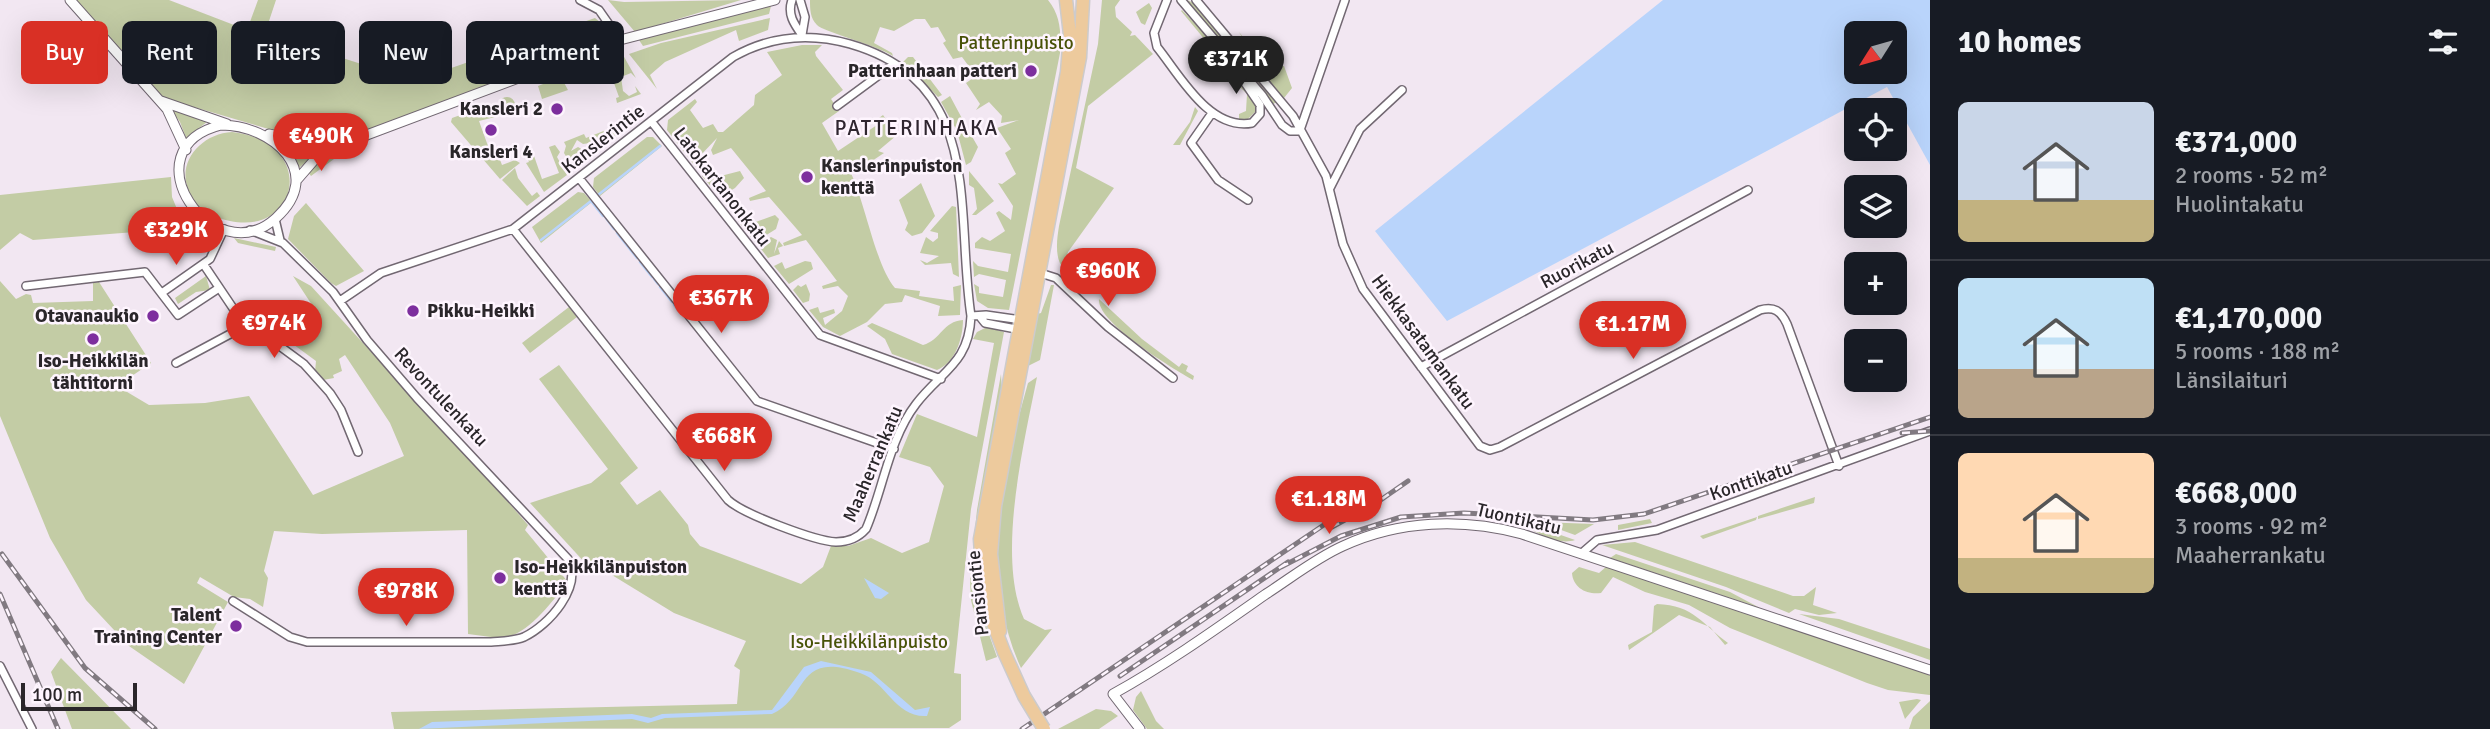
<!DOCTYPE html>
<meta charset="utf-8">
<style>
body{margin:0;font-family:Signika,sans-serif;background:#20242c;color:#f1f3f6;height:100vh;display:flex;flex-direction:column;font-size:26px;white-space:nowrap}
*{box-sizing:border-box;margin:0}
p{font-size:23px;color:#9ea1a6}
.icon{flex:none;width:38px;height:38px;fill:none;stroke:currentColor;stroke-width:2;stroke-linecap:round;stroke-linejoin:round}
.map{position:relative;flex:1;overflow:hidden}
.sheet{display:flex;flex-direction:column;background:#171b24;width:560px}
.sheet>*{flex:none}
.banner{position:absolute;left:21px;top:21px;width:665px;height:63px;display:flex;gap:14px}
.needle{width:46px;rotate:233deg}
.tools{position:absolute;left:1844px;top:21px;display:grid;gap:14px}
.tools a{display:grid;place-items:center;width:63px;height:63px;border-radius:10px;background:#171b24;box-shadow:0 7px 28px #0002;font-size:35px}
.scale{position:absolute;left:21px;bottom:18px;width:116px;box-sizing:border-box;padding-left:7px;border:4px solid #2a262a;border-top:0;font-size:19px;line-height:24px;white-space:nowrap;color:#2a262a;-webkit-text-stroke:5px #fef5fe;paint-order:stroke}
.price{position:absolute;translate:-50% -60px;padding:0 16px;border-radius:24px;background:#d93025;color:#fff;font-size:23px;line-height:46px;filter:drop-shadow(0 2px 4px #0008)}
.price::after{content:'';position:absolute;left:50%;top:42px;width:21px;height:16px;margin-left:-10px;background:inherit;clip-path:polygon(0 0,100% 0,50% 100%)}
.price.active{background:#222;color:#fff}
ul{padding:0;list-style:none}
li{display:flex;align-items:center;gap:21px;height:175px;padding:0 28px}
li+li{border-top:2px solid #363941}
li span{display:grid;place-items:center;flex:none;width:196px;height:140px;border-radius:10px;color:#555}
li>.icon{margin-inline-start:auto}
span .icon{width:84px;height:84px;fill:#fffc;stroke-width:1}
li b{font-size:30px}
h2{display:flex;justify-content:space-between;align-items:center;height:84px;padding:0 28px;font-size:30px}
.tag{padding:0 24px;border-radius:10px;background:#171b24;box-shadow:0 7px 28px #0002;font-size:24px;line-height:63px}
.tag.active{background:#d93025;color:#fff}
main{display:flex;flex:1;min-height:0}
.map>svg:first-child{display:block}
.green{fill:#c3cca5;fill-rule:evenodd}
.water{fill:#b9d4fb;fill-rule:evenodd}
.lines{fill:none;stroke-linecap:round;stroke-linejoin:round}
.stream{stroke:#b9d4fb;stroke-width:2.5}
.minor-casing{stroke:#726872;stroke-width:10}
.tertiary-casing{stroke:#726872;stroke-width:11}
.primary-casing{stroke:#cccbcc;stroke-width:15}
.minor{stroke:#fff;stroke-width:7}
.tertiary{stroke:#fff;stroke-width:9}
.primary{stroke:#edca9d;stroke-width:12}
.rail-casing{stroke:#817a81;stroke-width:5}
.rail{stroke:#fef5fe;stroke-width:2.5;stroke-dasharray:8;stroke-linecap:butt}
.primary-bridge-casing{stroke:#cccbcc;stroke-width:15;stroke-linecap:butt}
.primary-bridge{stroke:#edca9d;stroke-width:12}
.poi-dot{fill:#7d2e9e;stroke:#fef5fe;stroke-width:2.5}
.labels{text-anchor:middle;dominant-baseline:central;stroke-width:5;stroke-linejoin:round;paint-order:stroke}
.park-label{font-size:19px;fill:#485208;stroke:#fef5fe}
.poi-label{font-size:19px;font-weight:bold;fill:#2a262a;stroke:#fef5fe;text-anchor:end}
.street-label{font-size:19px;fill:#2a262a;stroke:#fef5fe}
.neighbourhood-label{font-size:21px;letter-spacing:2px;fill:#2f262f;stroke:#fef5fe}
</style>
<main>
<div class="map">
<svg width="1930" height="729" viewBox="0 0 1930 729">
<rect width="100%" height="100%" fill="#f2e7f2"/>
<path class="green" d="M75,0H169L247,30L258,0H276L265,33L414,81L595,18L601,23L602,38L526,71L334,143L306,140L163,98Z
M608,0L624,2L741,0L635,32Z
M810,0H1048C1061,16 1061,33 1060,53L1009,310L988,308L977,301L974,284L979,287V293L1003,297L1006,280L979,274L974,277L973,261L978,266L1008,272L1011,254L975,248V243L982,237L990,241L1005,231L996,213L999,211L1011,220L1013,206L998,183L1002,184L1016,174L1005,153L1011,149L997,128L1019,120L1001,123L1002,116L989,102L976,110L980,104L966,83L976,76L962,57L953,59L943,43L946,41L938,27L931,28L925,19H915L894,31L880,27L874,43L892,53L893,56C876,45 824,32 817,25C810,18 810,9 810,0Z
M1102,0H1120L1115,7L1116,17L1132,32L1130,36L1135,35L1153,54L1088,106L1076,168L1114,188L1068,252L1064,269C1054,259 1057,239 1059,226L1098,44Z
M1187,0L1194,3L1277,102L1273,104Z
M1149,3L1152,8L1145,25L1141,23L1136,12Z
M771,6L769,14L643,46L639,40Z
M1182,10L1210,39L1220,58L1181,11Z
M770,18L768,30L739,41L736,30L665,62L650,75L657,89L629,54L661,43Z
M1239,32L1265,64L1284,66L1292,88L1284,98L1268,81Z
M802,45H822L815,52L816,56L843,90L831,99L839,111L822,123L838,151L877,125L875,121L883,115L897,135L878,151L884,153L857,171L849,169C865,200 875,265 895,288L920,291L919,296L954,301L953,287L961,285L960,315L938,316L940,306L905,295L902,302L885,304L867,322L840,336L823,327L809,310L818,307L820,313L834,309L835,313L823,318L825,325L842,311L848,296L838,286L823,289L822,286L837,281L806,240L784,246L783,243L802,235L769,197L750,201L749,198L766,191L731,148L713,155L711,150L717,138L699,157L700,166L696,167L667,130L668,120L695,99L697,102L690,110L703,128L713,124L718,132H723L754,105L755,95L782,75L767,52Z
M623,55L636,78L631,73L621,77L623,91L629,96L637,92L635,86L641,94L617,103L616,98L619,97L610,72L594,78L592,81L588,67Z
M908,57H913L942,95L938,97L903,62Z
M1233,74L1255,101L1256,111L1248,119H1239V114L1246,111L1247,94L1233,80Z
M561,77L568,90L542,99L538,86Z
M950,96L965,124L956,129L941,102Z
M499 105a8 8 0 1 1 16 0a8 8 0 1 1-16 0Z
M494,103L499,116L479,121L488,146L494,144L502,165L515,160L520,163L500,179L451,122L452,118Z
M169,107L207,122L186,138L180,122Z
M1195,107L1198,111L1180,145H1173L1190,122Z
M626,122L627,127L574,169L564,153L566,146L564,142L584,134L586,138ZM577,140L583,144L604,141L587,152L578,147L571,151Z
M966,126L978,147L971,162L966,165L957,131Z
M232,132C317,141 301,236 230,221C215,218 202,213 194,200C171,168 198,134 232,132Z
M647,137H653L662,146L600,196L593,187L594,178Z
M281,138L321,149L299,168Z
M555,145L560,152L557,157L567,175L544,192L526,163L529,162L526,156L533,153L542,179L559,173L549,147Z
M325,156L334,159L311,176L308,172Z
M515,168L518,178L532,196L537,192L540,196L527,206L502,180Z
M740,171L744,178L735,188L720,197L702,176L711,172L713,178Z
M969,171L994,201L976,215H972L977,209L974,188L969,185Z
M171,177L172,197L177,209L168,219V232L153,241L148,235L140,239L135,232L33,240L20,233L0,250V195Z
M921,183L935,216L922,233L912,236L905,230L908,223L899,200Z
M578,192L584,193L592,202L541,243L532,227Z
M306,203L364,271L336,286L331,283L288,239L294,216Z
M952,206L956,207L959,277L953,274L951,263L925,265L920,260L927,263L939,256L920,253L926,237L933,242L938,238V233L930,231Z
M775,215L779,219L776,229L755,242L738,221L747,218L750,224Z
M771,237L777,240L774,254L779,241L783,246L778,248L780,254L768,258L758,245Z
M234,238L276,247L275,251L238,243Z
M805,261L811,262L813,269L789,284L774,266L782,262L785,269Z
M206,276L210,290L196,292L178,304L175,298Z
M293,276L311,286L509,503L528,525L525,530L568,582C553,600 530,633 506,637C493,639 481,635 468,634L467,530L322,534L274,531L264,571L268,578L263,607L250,599L234,597L200,577L197,583L228,602L184,684L129,646L86,600L50,538L0,416V281L16,299L26,294L31,295L33,303L93,301V283L99,282L151,363L117,386L149,405L205,403L249,396L313,495L404,456L390,423L345,355L339,359L342,371L333,375L334,378L323,380L315,372L316,361L286,339L313,322L312,305Z
M806,284L810,294L809,301L803,303L793,290L798,285L801,287Z
M1051,285H1054L1040,360L1026,367L1037,314L1041,313Z
M1099,299L1142,339L1179,367L1182,363L1188,366L1186,371L1194,376L1193,380C1173,369 1096,322 1099,299Z
M569,307L577,317L530,353L522,343Z
M963,320C963,339 955,363 937,370L892,354L885,339L867,326L872,323L923,345C941,340 943,321 963,320Z
M987,327L1004,332L971,509L954,673L961,674V720L949,728L394,729L391,712L737,704L740,670L734,666L746,641L674,613L607,572L587,565L530,503L591,483L608,469L539,379L559,365L638,468L620,483L637,505L660,490L688,525L690,534L700,546L801,584L823,567L831,546H848L871,538L902,553L929,542L944,486L930,467L899,457L917,414L977,437L994,343L973,339L977,332Z
M1001,374L1002,393L975,547L979,606L997,657L986,661L971,600L970,579L977,510Z
M1037,377C1024,444 996,556 1024,619L1045,630L1052,629L1021,668C979,576 1002,475 1028,383Z
M1782,475L1784,481L1736,494L1735,491Z
M1812,498L1815,497L1814,503L1758,519V516Z
M1757,517L1756,520L1703,539L1700,536Z
M1650,519L1652,523L1618,530V525Z
M1539,522L1594,524L1575,535Z
M1530,525L1535,526L1575,540C1560,545 1542,536 1529,528Z
M1635,542L1793,596H1804L1816,587L1813,605L1837,613L1819,615L1795,609L1789,613L1726,587L1602,545Z
M1616,554L1730,592L1760,608L1610,558Z
M1607,566L1930,675V695L1888,690L1867,683L1730,628L1689,605L1645,592L1613,577L1601,593C1587,595 1573,588 1572,573L1579,567L1599,573Z
M1657,604C1694,605 1703,625 1728,643L1725,645L1710,627L1679,615L1629,650L1628,645L1652,632L1654,606Z
M1799,614L1839,619L1930,649V660Z
M61,658L131,729H72L51,672Z
M1141,691L1156,721L1164,729H1147L1133,710L1136,697Z
M1917,699L1921,700L1905,719L1899,702Z
M1930,701V729H1909L1913,717Z
M1096,709L1111,711L1118,716L1099,729H1058Z"/>
<path class="water" d="M1663,0H1930V165L1887,87L1447,321L1375,231ZM1857,33H1895V72H1857Z
M864,578L889,593L881,599L875,598Z
M821,661L871,672L915,710L930,707L927,716C895,718 887,682 860,673C795,650 810,697 772,714L665,718L648,723L632,719L419,729L432,722L632,714L651,718L662,714L772,710L804,667Z"/>
<g class="lines">
<path class="stream" d="M598,195L660,146
M606,218L614,229
M617,233L637,258
M541,240L591,201L603,216
M640,262L652,277
M654,279L658,284
M660,287L672,302
M674,305L678,310"/>
<defs>
<path id="minor" d="M580,0L599,10L620,40
M792,0C787,14 794,24 802,35
M800,0L805,17L802,35
M1167,0L1154,33L1157,47C1179,74 1209,131 1252,123L1260,114V105L1222,49
M1181,0L1262,95L1282,125L1290,131H1300
M1196,0L1293,116L1326,176L1343,244L1363,289L1480,446L1490,450L1500,447L1760,310C1774,306 1781,311 1787,324L1839,466
M837,106L894,64
M1212,113L1191,143L1218,180L1248,200
M651,121L820,335L941,379
M1300,130L1345,0
M579,178L757,401L894,449
M1330,188L1360,129L1402,90
M275,219L280,240
M204,265L245,326L258,330L304,364L330,393L341,410L358,452
M1037,272L1056,278L1108,327L1173,378
M26,286L145,272L178,315L219,288
M163,292L210,259L224,229
M340,301L381,273L513,229L733,57C770,36 808,32 850,44C985,83 955,210 971,316C969,364 941,371 916,404C889,439 883,490 866,529C858,538 847,542 836,542C815,541 743,514 728,500L513,229
M971,316L986,315L1022,320
M981,318L985,323L1021,330
M176,363L245,326
M1421,367L1748,190
M1582,553L1597,540L1657,530L1930,431
M233,601L290,637L307,642H491C502,641 514,641 524,637C549,625 583,587 568,559L417,398L367,340L333,292L283,243L250,230
M0,666L32,729"/>
<path id="tertiary" d="M70,0L167,109L186,150
M161,101L227,124
M221,125C273,125 326,173 276,218C213,275 126,149 221,125Z
M269,134L332,148
M296,181L316,158L332,148L620,40L775,0
M1140,729L1113,694C1167,664 1216,629 1266,594C1291,578 1316,558 1343,546C1399,520 1463,518 1522,534L1930,670"/>
<path id="primary" d="M1000,631L991,554L995,506L1080,57L1083,0
M1004,652L984,600L980,539L1067,72L1070,35L1066,0"/>
</defs>
<use href="#minor" class="minor-casing"/>
<use href="#tertiary" class="tertiary-casing"/>
<use href="#primary" class="primary-casing"/>
<use href="#minor" class="minor"/>
<use href="#tertiary" class="tertiary"/>
<use href="#primary" class="primary"/>
<defs>
<path id="rail" d="M1902,433L1930,431
M1369,508L1408,481
M1332,527L1378,502
M2,554L85,668L155,729
M1281,567L1341,536L1401,517L1464,513L1593,520L1644,514L1930,417
M0,594L58,729
M1120,676L1288,562
M1022,729L1340,514"/>
</defs>
<use href="#rail" class="rail-casing"/>
<use href="#rail" class="rail"/>
<defs>
<path id="primary-bridge" d="M1004,652L1024,696L1044,729"/>
</defs>
<use href="#primary-bridge" class="primary-bridge-casing"/>
<use href="#primary-bridge" class="primary-bridge"/>
</g>
<g class="poi-dot">
<circle cx="1031" cy="71" r="7"/>
<circle cx="557" cy="109" r="7"/>
<circle cx="491" cy="130" r="7"/>
<circle cx="807" cy="177" r="7"/>
<circle cx="413" cy="311" r="7"/>
<circle cx="153" cy="316" r="7"/>
<circle cx="93" cy="339" r="7"/>
<circle cx="500" cy="578" r="7"/>
<circle cx="236" cy="626" r="7"/>
</g>
<g class="labels">
<g class="park-label">
<text x="1016" y="43">Patterinpuisto</text>
<text x="869" y="642">Iso-Heikkilänpuisto</text>
</g>
<g class="poi-label">
<text x="1017" y="71">Patterinhaan patteri</text>
<text x="543" y="109">Kansleri 2</text>
<text x="491" y="152" text-anchor="middle">Kansleri 4</text>
<text x="821" y="166" text-anchor="start">Kanslerinpuiston<tspan x="821" dy="22">kenttä</tspan></text>
<text x="427" y="311" text-anchor="start">Pikku-Heikki</text>
<text x="139" y="316">Otavanaukio</text>
<text x="93" y="361" text-anchor="middle">Iso-Heikkilän<tspan x="93" dy="22">tähtitorni</tspan></text>
<text x="514" y="567" text-anchor="start">Iso-Heikkilänpuiston<tspan x="514" dy="22">kenttä</tspan></text>
<text x="222" y="615">Talent<tspan x="222" dy="22">Training Center</tspan></text>
</g>
<g class="street-label">
<text transform="translate(603 139) rotate(-38)">Kanslerintie</text>
<text transform="translate(722 187) rotate(52)">Latokartanonkatu</text>
<text transform="translate(1577 265) rotate(-28)">Ruorikatu</text>
<text transform="translate(1423 342) rotate(54)">Hiekkasatamankatu</text>
<text transform="translate(441 397) rotate(47)">Revontulenkatu</text>
<text transform="translate(873 464) rotate(-67)">Maaherrankatu</text>
<text transform="translate(1751 481) rotate(-19)">Konttikatu</text>
<text transform="translate(1519 519) rotate(13)">Tuontikatu</text>
<text transform="translate(978 593) rotate(-96)">Pansiontie</text>
</g>
<g class="neighbourhood-label">
<text x="917" y="128">PATTERINHAKA</text>
</g>
</g>
</svg>
<div class="tools">
<a><svg class="needle" viewBox="-14 -14 28 28"><path d="M0-13l5 13h-10z" fill="#e53935"/><path d="M0 13l5-13h-10z" fill="#9ea1a6"/></svg></a>
<a><svg class="icon" aria-label="locate" viewBox="0 0 24 24"><circle cx="12" cy="12" r="6"/><path d="M12 2v4M12 18v4M2 12h4M18 12h4"/></svg></a>
<a><svg class="icon" aria-label="layers" viewBox="0 0 24 24"><path d="M12 4l9 5-9 5-9-5zM3 14l9 5 9-5"/></svg></a>
<a>+</a>
<a>−</a>
</div>
<div class="scale">100 m</div>
<b class="price active" style="left:1236px;top:96px">€371K</b>
<b class="price" style="left:321px;top:173px">€490K</b>
<b class="price" style="left:176px;top:267px">€329K</b>
<b class="price" style="left:1108px;top:308px">€960K</b>
<b class="price" style="left:721px;top:335px">€367K</b>
<b class="price" style="left:274px;top:360px">€974K</b>
<b class="price" style="left:1633px;top:361px">€1.17M</b>
<b class="price" style="left:724px;top:473px">€668K</b>
<b class="price" style="left:1329px;top:536px">€1.18M</b>
<b class="price" style="left:406px;top:628px">€978K</b>
<div class="banner">
<a class="tag active">Buy</a>
<a class="tag">Rent</a>
<a class="tag">Filters</a>
<a class="tag">New</a>
<a class="tag">Apartment</a>
</div>
</div>
<section class="sheet">
<h2>10 homes<svg class="icon" aria-label="filters" viewBox="0 0 24 24"><path d="M4 7h16M4 17h16"/><circle cx="9" cy="7" r="2"/><circle cx="15" cy="17" r="2"/></svg></h2>
<ul>
<li><span style="background:linear-gradient(#c9d6e8 70%,#c2b280 0)"><svg class="icon" aria-label="home" viewBox="0 0 24 24"><path d="M3 11l9-7 9 7M6 9v11h12V9"/></svg></span><div><b>€371,000</b><p>2 rooms · 52 m²</p><p>Huolintakatu</p></div></li>
<li><span style="background:linear-gradient(#bfe0f5 65%,#b9a48a 0)"><svg class="icon" aria-label="home" viewBox="0 0 24 24"><path d="M3 11l9-7 9 7M6 9v11h12V9"/></svg></span><div><b>€1,170,000</b><p>5 rooms · 188 m²</p><p>Länsilaituri</p></div></li>
<li><span style="background:linear-gradient(#ffd9b3 75%,#c2b280 0)"><svg class="icon" aria-label="home" viewBox="0 0 24 24"><path d="M3 11l9-7 9 7M6 9v11h12V9"/></svg></span><div><b>€668,000</b><p>3 rooms · 92 m²</p><p>Maaherrankatu</p></div></li>
</ul>
</section>
</main>
